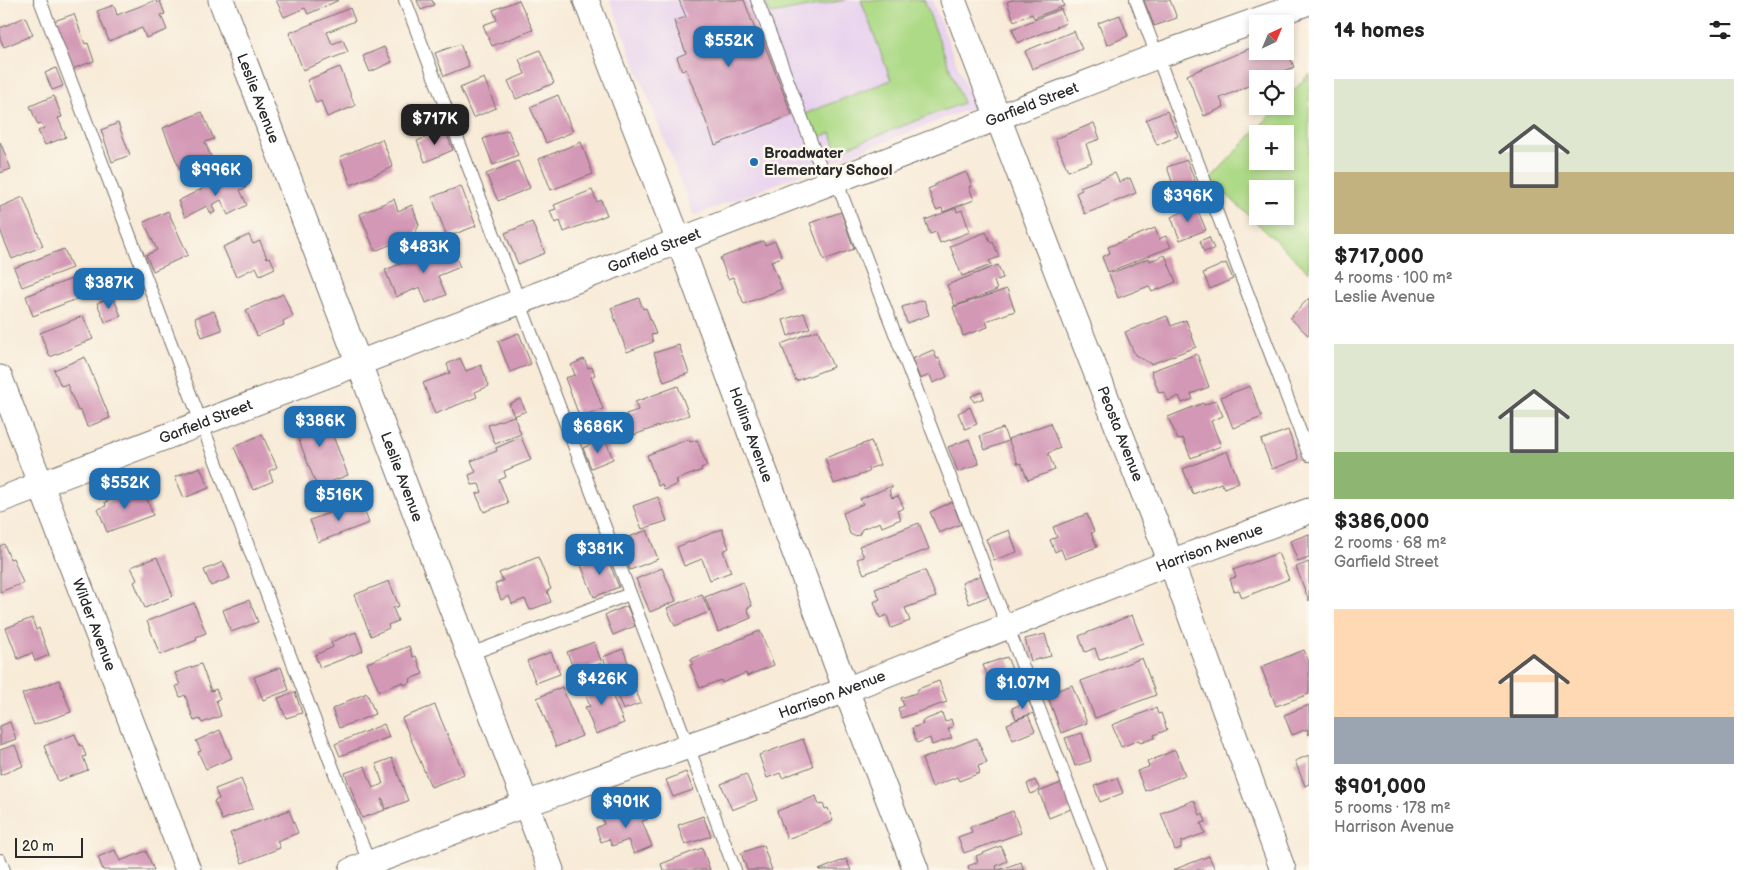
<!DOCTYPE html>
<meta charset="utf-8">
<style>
body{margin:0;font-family:"Balsamiq Sans",sans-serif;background:#f2f2f2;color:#222;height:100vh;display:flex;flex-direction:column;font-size:19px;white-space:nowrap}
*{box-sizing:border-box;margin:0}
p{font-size:16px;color:#767676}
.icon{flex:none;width:28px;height:28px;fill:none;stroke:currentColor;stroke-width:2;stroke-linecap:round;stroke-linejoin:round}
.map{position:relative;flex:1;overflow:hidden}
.sheet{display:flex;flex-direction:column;background:#fff;width:450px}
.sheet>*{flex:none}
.needle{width:32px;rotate:44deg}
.buttons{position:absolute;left:1249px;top:15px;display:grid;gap:10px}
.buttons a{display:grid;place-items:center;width:45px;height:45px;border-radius:0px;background:#fff;box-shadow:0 2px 8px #0003;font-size:25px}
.scale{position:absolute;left:15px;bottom:12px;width:68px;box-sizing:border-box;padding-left:5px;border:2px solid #2b2b2b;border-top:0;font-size:14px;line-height:18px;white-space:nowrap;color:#2b2b2b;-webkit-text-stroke:4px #fbf7ec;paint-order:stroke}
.price{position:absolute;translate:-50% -42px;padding:0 11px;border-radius:10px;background:#1f6fb2;color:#fff;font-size:16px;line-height:32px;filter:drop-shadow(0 1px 2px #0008)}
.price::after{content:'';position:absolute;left:50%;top:30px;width:15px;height:11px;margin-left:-8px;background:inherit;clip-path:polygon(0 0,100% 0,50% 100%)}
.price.current{background:#222;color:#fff}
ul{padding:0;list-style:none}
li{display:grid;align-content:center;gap:10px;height:265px;padding:0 25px}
li span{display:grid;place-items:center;height:155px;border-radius:0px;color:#555}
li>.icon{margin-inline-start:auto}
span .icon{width:90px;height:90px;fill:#fffc;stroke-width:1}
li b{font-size:21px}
h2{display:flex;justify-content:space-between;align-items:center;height:60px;padding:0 25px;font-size:21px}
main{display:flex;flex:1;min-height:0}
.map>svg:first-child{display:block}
.built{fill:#e8d2ee}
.green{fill:#adda86;stroke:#6c8258;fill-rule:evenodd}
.building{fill:#d398b5}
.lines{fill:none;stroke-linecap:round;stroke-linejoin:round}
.lane-casing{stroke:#736e68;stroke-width:14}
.street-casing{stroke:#736e68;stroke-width:27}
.lane{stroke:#fff;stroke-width:12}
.street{stroke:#fff;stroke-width:25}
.poi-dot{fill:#1f6fb2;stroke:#fbf7ec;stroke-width:2}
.labels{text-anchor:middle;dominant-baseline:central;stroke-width:5;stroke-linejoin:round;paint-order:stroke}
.street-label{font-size:15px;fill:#2b2b2b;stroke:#fbf7ec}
.poi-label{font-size:15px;font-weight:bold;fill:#2b2b2b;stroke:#fbf7ec;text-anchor:start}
</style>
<main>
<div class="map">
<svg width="1309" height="870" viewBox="0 0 1309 870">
<rect width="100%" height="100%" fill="#fbf7ec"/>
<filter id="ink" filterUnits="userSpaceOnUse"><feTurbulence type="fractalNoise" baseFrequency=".02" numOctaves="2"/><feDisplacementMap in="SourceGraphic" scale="10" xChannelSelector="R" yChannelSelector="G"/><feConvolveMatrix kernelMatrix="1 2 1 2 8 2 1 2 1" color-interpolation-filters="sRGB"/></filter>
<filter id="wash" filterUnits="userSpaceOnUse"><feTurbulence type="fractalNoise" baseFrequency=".0096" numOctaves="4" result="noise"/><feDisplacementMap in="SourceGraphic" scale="20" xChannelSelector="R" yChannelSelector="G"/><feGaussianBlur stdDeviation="1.12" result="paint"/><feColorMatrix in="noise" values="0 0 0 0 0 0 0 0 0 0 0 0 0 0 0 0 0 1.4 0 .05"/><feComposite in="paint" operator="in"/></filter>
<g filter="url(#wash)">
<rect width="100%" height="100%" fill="#f8ebd8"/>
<path class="built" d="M610,0H932L974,107L694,216Z"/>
<path class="green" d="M765,0H846L771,14Z
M861,0H924L963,103L837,151L831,133L813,139L804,114L891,80Z
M1309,74V272L1210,179L1279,106H1285V100ZM1258,134H1285V161H1258ZM1258,189H1285V216H1258Z"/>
<g id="blocks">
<path class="building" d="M156,0L157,3L160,1L165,14L161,15L167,30L146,38L142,28L109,41L97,11L114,5L117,15Z
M276,0H339L308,14L305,8L284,17Z
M417,0H432L434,5L421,10Z
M519,0L533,30L492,46L483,25L497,20L493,10Z
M679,0H744L757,35L760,33L792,115L715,145L686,69L682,71L677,57L686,53L674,21L686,17Z
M1012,0H1062L1064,6L1034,18L1032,14L1014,21L1007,2Z
M1144,0H1170L1177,18L1154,26Z
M350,8L355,21L327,32L332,44L343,40L348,52L303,70L289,33Z
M1061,9L1066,23L1018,43L1012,29Z
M74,14L85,44L88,43L94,61L72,69L54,21Z
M1120,15L1128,36L1107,45L1098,23Z
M25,17L33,35L4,47L0,38V28Z
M1074,31L1082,49L1032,69L1025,51Z
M460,44L469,66L444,76L435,53Z
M1258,45V51H1285V45L1294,67L1265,79H1258V82L1220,98L1224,107L1204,116L1187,75Z
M384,47L392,62L370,72L363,56Z
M540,50L554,83L516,99L508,81L525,74L519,59Z
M340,67L355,106L327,117L321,101L316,103L307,80Z
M56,68L63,86L52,90L45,73Z
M484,78L496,108L473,118L460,88Z
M558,95L573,132L546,143L530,107Z
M54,96L62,117L58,118L66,137L45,145L38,131L44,128L42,124L38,125L30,106Z
M1167,111L1178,136L1157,145L1146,120Z
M202,112L214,139L205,142L211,157L180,170L163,128Z
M118,123L130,155L112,162L101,130Z
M1094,123L1100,139L1086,144L1092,162L1068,171L1055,139Z
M445,130L453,150L425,162L417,141Z
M508,130L518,155L493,165L483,139Z
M382,139L393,167L351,185L340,157Z
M0,142L11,169L0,173Z
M581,142L593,174L551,190L539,159Z
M1187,160L1197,186L1176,193L1167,167Z
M518,161L530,188L498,201L486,174Z
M966,172L972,186L969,187L974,200L943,212L942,208L936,210L928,189L935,186V184Z
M233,173L238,183L242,181L246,188L240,190L247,205L228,215L221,200L212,205L215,212L211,214L207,206L185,217L178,201Z
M1115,173L1119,182L1130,178L1136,193L1085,214L1076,193L1082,190L1080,187Z
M461,186L476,226L447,237L432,197Z
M592,190L597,202L601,200L607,215L564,232L560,221L555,223L550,211L556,209L554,205Z
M23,197L43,246L12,259L0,230V207Z
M394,199L398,211L412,205L419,225L414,235L375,251L360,214Z
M1196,206L1206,230L1180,240L1171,217Z
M956,208L957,212L962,210L970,232L940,243L936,232L930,234L925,220Z
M168,211L188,255L153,271L146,255L157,250L144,222Z
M841,212L854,249L824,260L810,223Z
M532,222L545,253L518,264L505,233Z
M1155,228L1159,239L1166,236L1171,247L1108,272L1102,257L1110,253L1108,247Z
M986,232L991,243L993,242L999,257L989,261L991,265L962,276L950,246Z
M249,235L253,244L260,241L267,258L270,257L275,268L260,275L256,267L236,277L223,247Z
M1209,237L1214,249L1204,252L1200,241Z
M763,241L765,245L775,241L782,257L771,261L782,289L744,304L733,277L728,279L720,258Z
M450,244L460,267L438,276L446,295L426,303L420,287L396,297L385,270Z
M64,249L72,268L22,287L14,268Z
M1165,255L1176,282L1152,292L1149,286L1118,298L1109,274L1149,258L1150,261Z
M1226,263L1233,279L1210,289L1203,273Z
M998,265L1003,278L994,281L997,290L955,306L947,285Z
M77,277L84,296L33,316L26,296Z
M1007,289L1015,311L986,321L988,327L963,336L953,307Z
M283,294L293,316L283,321L284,325L257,336L246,310Z
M113,297L121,316L105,322L97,303Z
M639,298L643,309L646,308L656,334L651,335L653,342L627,352L611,308Z
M1309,298V336L1290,318Z
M924,300L929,315L907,323L902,307Z
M214,311L222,330L202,337L195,318Z
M804,313L810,328L788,336L783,320Z
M83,316L93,339L50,357L40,333Z
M1167,316L1171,326L1186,320L1196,347L1151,364L1135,355L1125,332Z
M818,330L833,367L796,381L781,344Z
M519,333L531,364L510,372L498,341Z
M679,345L689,373L664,382L654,353Z
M933,350L937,359L939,358L947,377L933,383L930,375L920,379L912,359Z
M1197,354L1209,387L1191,394L1193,399L1182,403L1179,396L1168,401L1164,392L1159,393L1151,371Z
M85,357L110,418L87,427L81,410L78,411L67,384L61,386L54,370Z
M460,358L466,371L481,365L489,386L475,392L477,397L435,414L423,383L450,373L447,364Z
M584,359L588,368L592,367L595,375L591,377L603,409L580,418L565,378L575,375L571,365Z
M678,386L689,415L634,435L626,414L638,410L635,402Z
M1250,386L1262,417L1233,428L1221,397Z
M982,392L984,398L974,402L971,396Z
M520,399L526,411L514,416L509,404Z
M1216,400L1223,416L1211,421L1221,446L1191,458L1183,438L1178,440L1168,417L1203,403L1204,405Z
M970,407L977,424L965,429L958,413Z
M323,410L348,475L317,487L292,422Z
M514,416L521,434L495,444L488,425Z
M1050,423L1060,448L1048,453L1055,470L1028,480L1021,463L1018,464L1008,439Z
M1003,428L1008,441L985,450L980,436Z
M1288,430L1299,459L1272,469L1261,440Z
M262,434L277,467L269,471L273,481L253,490L234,447Z
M521,437L531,460L504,471L506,477L499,480L508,503L484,512L476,494L482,492L479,484L472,485L469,475L476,472L471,461L497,451L496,448Z
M605,439L613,459L591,468L583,448Z
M689,439L690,442L697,440L707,466L701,468L702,470L676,480L678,484L664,490L662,484L658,486L647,455Z
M969,439L979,464L958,472L948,447Z
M871,441L880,465L868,469L869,472L834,484L825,458Z
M1227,451L1239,482L1224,488L1221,483L1193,494L1183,469Z
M200,467L209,488L184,498L175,477Z
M892,486V488L889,490L892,498L898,496L904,508L897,511L901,519L882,527L880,522L862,529L859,535L854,536L850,534L843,513L863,504L860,499Z
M143,488L153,515L107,532L98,509L106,506L105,502Z
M658,497L667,521L642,529L633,506Z
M952,502L961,524L939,533L930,512Z
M356,503L357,506L362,504L369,523L318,542L310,520Z
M1087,514L1094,532L1091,533L1097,547L1065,559L1061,549L1055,552L1050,540L1057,537L1053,527Z
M919,523L929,549L864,574L857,559L864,557L859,546Z
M722,529L729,548L723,551L731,572L710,580L702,559L684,566L677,547Z
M647,530L658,559L630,570L619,541Z
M1009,530L1017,552L994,560L986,539Z
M1309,534V558L1298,562L1290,541Z
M4,544L10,559L13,558L23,583L0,592V546Z
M1278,553L1289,579L1242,598L1239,590L1234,591L1230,579L1236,577L1233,570Z
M606,555L619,587L594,597L581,565Z
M157,557L173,596L145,608L134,582L137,580L131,567Z
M538,557L551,589L547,591L551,602L530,610L525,599L512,604L509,596L501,600L495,584L503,581L499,573Z
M223,562L230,578L211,586L204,570Z
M1309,562V601L1296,567Z
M662,568L676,601L650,612L636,579Z
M925,570L936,597L905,608L910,621L891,628L887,615L880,618L874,602L880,599L875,589Z
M982,575L989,596L969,604L962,583Z
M389,581L399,606L393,608L398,621L388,625L389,628L371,636L354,595Z
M743,582L752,606L747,608L751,618L718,632L705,597Z
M702,594L709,612L675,626L667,608Z
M249,600L258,622L231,632L223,610Z
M194,603L206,633L196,637L197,640L160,655L147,621Z
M627,606L635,626L613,635L605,615Z
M1132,615L1143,643L1099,660L1095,648L1085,652L1079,636Z
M32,618L36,630L39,628L49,655L35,661L32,653L18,659L6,628Z
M760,631L774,665L747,676L746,673L722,683L721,680L700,688L690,665L693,664L691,659Z
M356,632L363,651L320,668L315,655L333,647L331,642Z
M1045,634L1051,656L1031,661L1025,639Z
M594,642L602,663L575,673L567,652Z
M409,646L413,657L416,656L423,674L410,679L411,682L404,685L403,682L379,691L367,663Z
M623,649L634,678L633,684L641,703L623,710L603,657Z
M1304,650L1309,662V694L1276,706L1261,667Z
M551,652L560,674L536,683L527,661Z
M1007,657L1016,679L992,688L983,665Z
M1142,658L1156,695L1095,718L1081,681Z
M201,664L211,691L216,689L220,699L216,700L221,716L202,723L200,719L194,721L185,695L180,697L176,686L180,685L175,673Z
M281,667L289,690L263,700L254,677Z
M597,677L599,681L605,679L624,723L596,734L585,707L590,706L582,686L590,683L589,680Z
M59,680L71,712L34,725L22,694Z
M939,681L947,702L901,718L898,708L904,706L901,698L916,693L918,689Z
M1072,685L1087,723L1061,733L1047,694Z
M562,687L582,736L556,747L537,698Z
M295,692L302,713L286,718L278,698Z
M367,693L375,714L339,728L332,709L346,703L345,702Z
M1029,701L1034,713L1016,719L1012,708Z
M435,705L464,774L431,787L402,718Z
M1309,705V735L1307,729L1292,735L1284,715Z
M1156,708L1158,714L1161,713L1167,730L1154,735L1155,738L1140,743L1139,740L1121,747L1112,725Z
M942,713L945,722L951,719L953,726L948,729L952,738L932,745L930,738L917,743L912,728L923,724L922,721Z
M1028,715L1035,731L1013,740L1007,724Z
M10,722L16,739L0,745V726Z
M384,724L389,737L340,756L335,744Z
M220,730L232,758L206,769L198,752L201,751L196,741Z
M1082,733L1091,761L1075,766L1065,738Z
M75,734L80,746L82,745L86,756L83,757L88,770L58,781L44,746Z
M977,738L987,763L978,766L980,773L959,781L957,777L932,787L922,759Z
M803,739L813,766L782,778L780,773L767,778L759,755Z
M15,745L23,766L0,775V750Z
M1175,750L1185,775L1145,791L1137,771L1149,767L1147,762Z
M1309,755V784L1305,786L1295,761Z
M392,758L408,801L386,809L383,799H381L385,810L362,818L345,773L365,766L373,788L383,784L376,764Z
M686,772L693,790L673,797L666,780Z
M746,774L757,800L732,810L721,784Z
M1117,778L1123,793L1100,802L1094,786Z
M241,779L253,808L222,820L214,801L219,799L215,789Z
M1035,780L1040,790L1031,794L1027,784Z
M1061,783L1071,809L1049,818L1039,792Z
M816,796L819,805L823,804L825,809L828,808L833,821L787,839L777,811Z
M1194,800L1200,815L1203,814L1206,822L1201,823L1205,833L1181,842V848L1175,850L1161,813Z
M635,804L639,813L645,810L648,819L642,821L652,846L634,854L628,840L612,846L609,839L601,842L596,828L604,824L602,817Z
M289,810L298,833L277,841L280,848L242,863L230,833Z
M1013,811L1021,833L964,853L958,837L972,832L970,827Z
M703,816L711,836L685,845L678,825Z
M763,845L772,870H747L741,853Z
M1001,846L1007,861L996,866L997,870H969L968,866L978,862L976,856Z
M702,848L710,870H663L661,864Z
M115,850L120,861L146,851L154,870H103L98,857Z
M1209,856L1215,870H1173Z
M846,859L851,870H819Z
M1021,862L1024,870H998Z"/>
</g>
</g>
<g filter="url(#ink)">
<use href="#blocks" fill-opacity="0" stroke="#736e68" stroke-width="1"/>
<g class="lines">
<defs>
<path id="lane" d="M40,0L371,868
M405,0L735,870
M757,0L827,184
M1136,0L1309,455
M836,180L1101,870
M470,654L630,594
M0,860L4,870"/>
<g id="street">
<path id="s1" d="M221,0L551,870"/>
<path id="s2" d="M586,0L679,241L846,690L916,870"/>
<path id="s3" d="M953,0L1072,311L1171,562L1283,870"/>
<path id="s4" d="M0,378L188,870"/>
<path id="s5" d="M0,500L650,252L1157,56L1309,2"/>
<path id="s6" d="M352,870L526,804L846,690L1171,562L1309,511"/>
</g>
</defs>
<use href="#lane" class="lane-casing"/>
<use href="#street" class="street-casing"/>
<use href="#lane" class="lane"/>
<use href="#street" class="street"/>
</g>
</g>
<circle class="poi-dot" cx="754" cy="162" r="5"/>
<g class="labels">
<g class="street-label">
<text stroke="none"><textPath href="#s1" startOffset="105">Leslie Avenue</textPath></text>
<text stroke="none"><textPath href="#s5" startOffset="1105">Garfield Street</textPath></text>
<text stroke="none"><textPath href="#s5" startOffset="700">Garfield Street</textPath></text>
<text stroke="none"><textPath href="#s5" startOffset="220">Garfield Street</textPath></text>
<text stroke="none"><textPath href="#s3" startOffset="465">Peosta Avenue</textPath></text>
<text stroke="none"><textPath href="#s2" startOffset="465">Hollins Avenue</textPath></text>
<text stroke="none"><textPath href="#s1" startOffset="510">Leslie Avenue</textPath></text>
<text stroke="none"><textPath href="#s6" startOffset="916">Harrison Avenue</textPath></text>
<text stroke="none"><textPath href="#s4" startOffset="264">Wilder Avenue</textPath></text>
<text stroke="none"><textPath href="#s6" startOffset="511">Harrison Avenue</textPath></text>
</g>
<g class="poi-label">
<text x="764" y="153">Broadwater<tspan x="764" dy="17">Elementary School</tspan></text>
</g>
</g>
</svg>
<div class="buttons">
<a><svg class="needle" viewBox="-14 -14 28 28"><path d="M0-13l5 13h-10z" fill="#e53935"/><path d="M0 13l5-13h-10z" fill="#767676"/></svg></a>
<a><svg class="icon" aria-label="locate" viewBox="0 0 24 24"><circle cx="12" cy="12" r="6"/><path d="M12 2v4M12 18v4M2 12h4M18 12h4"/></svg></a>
<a>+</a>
<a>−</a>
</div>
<div class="scale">20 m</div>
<b class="price" style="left:729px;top:68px">$552K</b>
<b class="price current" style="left:435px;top:146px">$717K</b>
<b class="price" style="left:216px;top:197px">$996K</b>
<b class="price" style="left:1188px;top:223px">$396K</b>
<b class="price" style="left:424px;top:274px">$483K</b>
<b class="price" style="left:109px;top:310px">$387K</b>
<b class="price" style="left:320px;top:448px">$386K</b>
<b class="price" style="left:598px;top:454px">$686K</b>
<b class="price" style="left:125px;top:510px">$552K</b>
<b class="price" style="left:339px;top:522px">$516K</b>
<b class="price" style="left:600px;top:576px">$381K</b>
<b class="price" style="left:602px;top:706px">$426K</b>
<b class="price" style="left:1023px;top:710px">$1.07M</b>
<b class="price" style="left:626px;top:829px">$901K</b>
</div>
<section class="sheet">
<h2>14 homes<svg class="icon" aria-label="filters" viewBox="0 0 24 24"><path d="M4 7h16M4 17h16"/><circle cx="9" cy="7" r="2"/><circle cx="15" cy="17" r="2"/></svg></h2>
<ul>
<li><span style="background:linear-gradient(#dfe7d0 60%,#c2b280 0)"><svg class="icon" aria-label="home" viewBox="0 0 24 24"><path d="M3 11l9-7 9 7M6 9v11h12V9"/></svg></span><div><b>$717,000</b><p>4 rooms · 100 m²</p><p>Leslie Avenue</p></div></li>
<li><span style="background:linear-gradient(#dfe7d0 70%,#8fb573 0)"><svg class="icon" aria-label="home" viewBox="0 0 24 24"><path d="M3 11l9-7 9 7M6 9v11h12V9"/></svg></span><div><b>$386,000</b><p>2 rooms · 68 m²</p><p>Garfield Street</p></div></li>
<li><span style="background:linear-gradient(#ffd9b3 70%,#9aa5b1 0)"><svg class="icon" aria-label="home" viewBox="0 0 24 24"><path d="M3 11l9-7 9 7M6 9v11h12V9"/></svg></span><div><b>$901,000</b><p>5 rooms · 178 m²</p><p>Harrison Avenue</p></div></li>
</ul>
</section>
</main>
